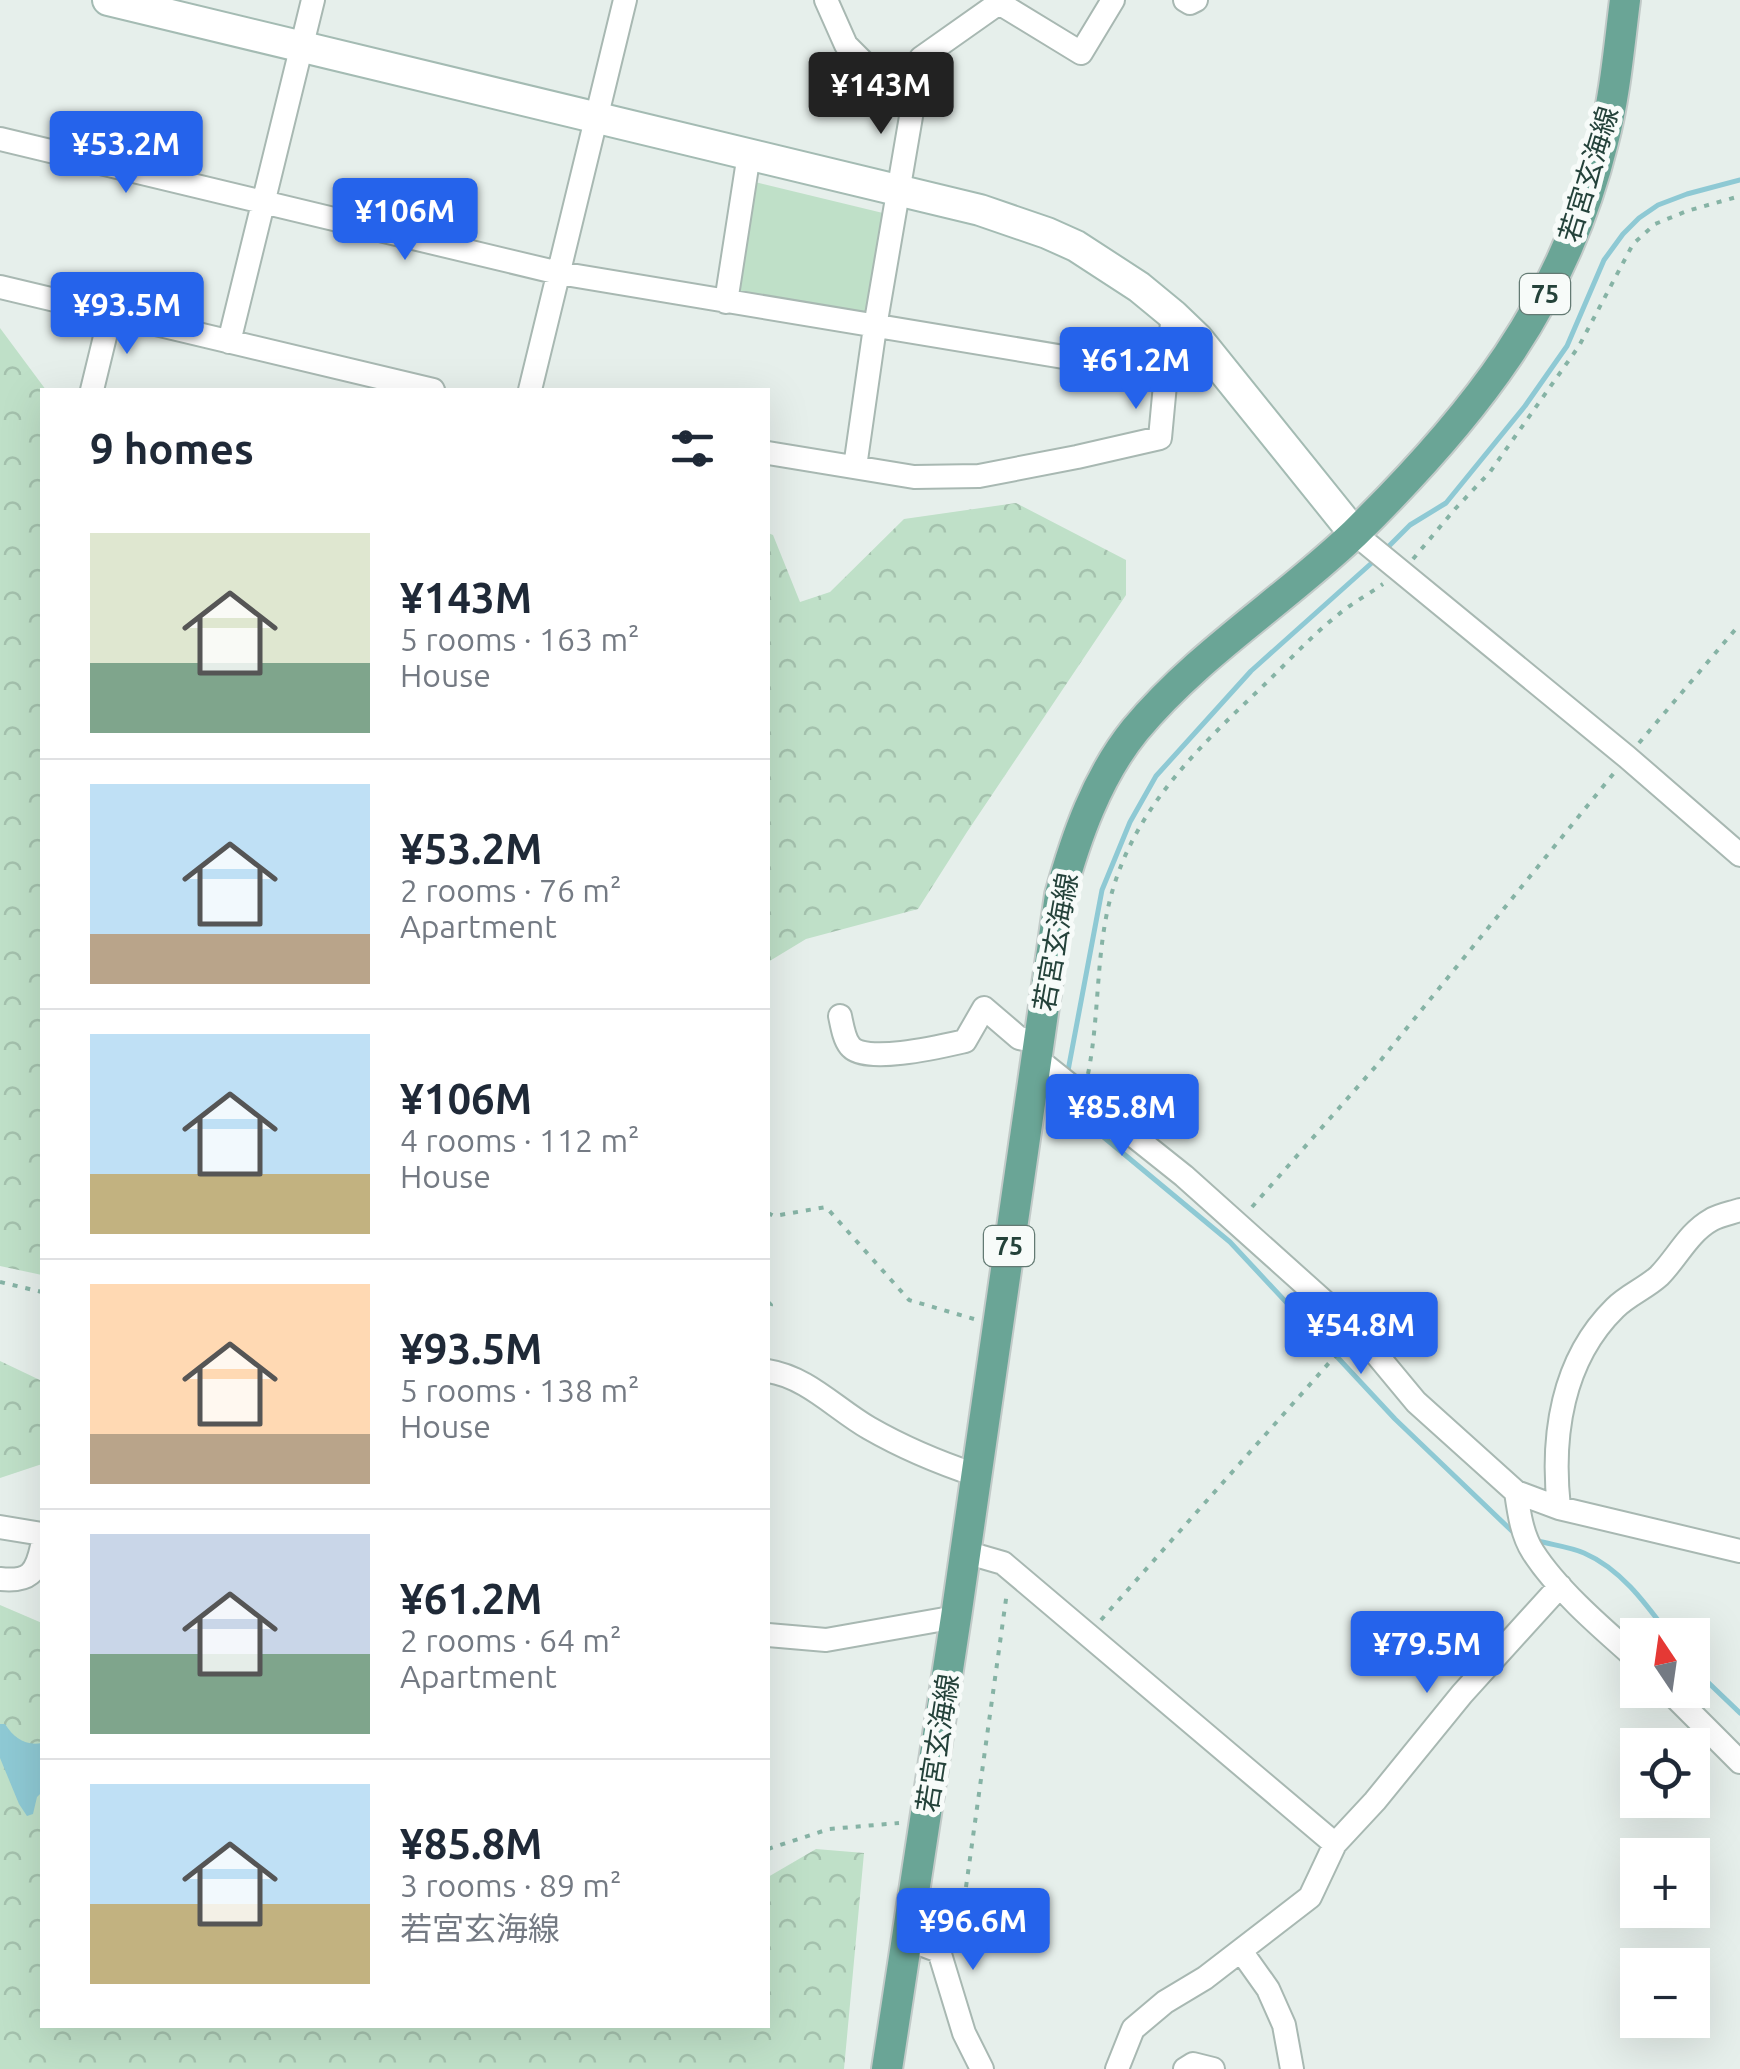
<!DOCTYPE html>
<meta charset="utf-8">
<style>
body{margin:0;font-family:Ubuntu,"Noto Sans JP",sans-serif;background:#f6f6f7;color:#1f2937;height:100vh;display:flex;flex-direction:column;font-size:38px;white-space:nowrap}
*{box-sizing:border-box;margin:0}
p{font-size:32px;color:#747a83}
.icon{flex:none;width:55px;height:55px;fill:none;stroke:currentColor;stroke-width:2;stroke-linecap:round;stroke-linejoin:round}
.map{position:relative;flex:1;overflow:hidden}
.sheet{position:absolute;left:40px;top:388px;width:730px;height:1640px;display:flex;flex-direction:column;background:#fff;border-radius:0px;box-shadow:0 10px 40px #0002}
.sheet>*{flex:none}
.needle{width:65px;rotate:347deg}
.tools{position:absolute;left:1620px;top:1618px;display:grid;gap:20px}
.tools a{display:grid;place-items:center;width:90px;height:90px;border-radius:0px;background:#fff;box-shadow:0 10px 40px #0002;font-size:50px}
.price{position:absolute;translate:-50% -85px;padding:0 22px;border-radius:10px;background:#2563eb;color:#fff;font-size:32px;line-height:65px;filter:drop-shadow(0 2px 5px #0008)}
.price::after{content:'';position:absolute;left:50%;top:60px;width:30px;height:22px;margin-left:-15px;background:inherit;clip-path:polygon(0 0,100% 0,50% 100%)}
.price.current{background:#222;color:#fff}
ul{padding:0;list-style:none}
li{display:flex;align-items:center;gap:30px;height:250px;padding:0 50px}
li+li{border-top:2px solid #e0e1e3}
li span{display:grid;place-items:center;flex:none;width:280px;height:200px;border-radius:0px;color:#555}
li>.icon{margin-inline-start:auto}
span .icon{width:120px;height:120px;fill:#fffc;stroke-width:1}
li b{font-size:42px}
h2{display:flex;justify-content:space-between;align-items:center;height:120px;padding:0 50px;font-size:42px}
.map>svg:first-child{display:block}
.forest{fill:url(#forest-crowns)}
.park{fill:#bfe0c8}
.water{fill:#8ec9d4}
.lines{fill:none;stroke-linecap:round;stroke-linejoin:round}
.stream{stroke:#8ec9d4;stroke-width:5}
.street-casing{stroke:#a8b8b2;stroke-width:26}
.secondary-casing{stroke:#a4bbb3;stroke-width:34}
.primary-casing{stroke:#c2cac8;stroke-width:34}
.path{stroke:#86b3a5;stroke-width:4;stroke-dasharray:5 8;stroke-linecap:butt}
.street{stroke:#fff;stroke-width:22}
.secondary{stroke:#fff;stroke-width:30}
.primary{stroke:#6aa596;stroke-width:30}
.labels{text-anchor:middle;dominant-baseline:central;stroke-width:10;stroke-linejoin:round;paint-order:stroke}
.shield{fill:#f7fbf9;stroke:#637a73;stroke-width:2.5}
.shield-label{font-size:25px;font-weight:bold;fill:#24423a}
.street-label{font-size:28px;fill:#24423a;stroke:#f7fbf9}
</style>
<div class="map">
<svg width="1740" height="2069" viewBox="0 0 1740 2069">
<defs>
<pattern id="forest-crowns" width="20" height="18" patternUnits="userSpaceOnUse" patternTransform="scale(2.5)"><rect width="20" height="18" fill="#bfe0c8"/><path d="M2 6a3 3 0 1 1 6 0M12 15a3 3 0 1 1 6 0" fill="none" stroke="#a4c1ad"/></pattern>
</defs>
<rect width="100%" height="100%" fill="#e6efeb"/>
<path class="forest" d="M0,328L46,390H42V1275L0,1266Z
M1016,503L1126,560V595L967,832L918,909L806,939L768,962V533L773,535L800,602L830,592L904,519Z
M0,1361L42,1381V1464L0,1478Z
M0,1605L42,1623V2025H768V1877L816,1849L864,1853L844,2069H0Z"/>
<path class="park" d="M751,181L887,214L870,312L862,316L739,295Z"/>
<path class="water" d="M0,1724H5C14,1738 25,1746 42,1743V1792L37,1797L33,1814L27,1816L19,1804L0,1758Z"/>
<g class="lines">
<path class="stream" d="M1387,548L1410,525L1446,503L1525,406L1567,346L1604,260L1623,234L1639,218L1658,205L1687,194L1740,180
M1067,1076L1102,890L1130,822L1156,776L1251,671L1375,560
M1065,1092V1115L1089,1125L1230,1242L1395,1419L1514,1533
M1538,1541C1553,1545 1570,1547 1584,1553C1621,1569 1646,1604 1669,1635
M1692,1667L1740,1713"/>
<defs>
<path id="street" d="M826,0L846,45L868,67L915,92
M1185,0L1190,3L1196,0
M0,139L559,273L1166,374L1160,438L1077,457L979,476L914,477L768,453
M0,287L433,390
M726,302L749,154
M229,342L313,0
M1166,374L1173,315
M92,390L111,312
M530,390L625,0
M855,467L875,327L921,58L999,3L1081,53L1113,0
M1354,533L1627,757L1740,855
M840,1016C842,1025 844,1039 850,1046C864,1065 943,1046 965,1041L984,1008L1019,1038L1038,1042
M1036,1058L1184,1176L1357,1331L1416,1402L1516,1492L1559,1508L1740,1551
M768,1371C807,1377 836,1409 869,1428C902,1447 940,1463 976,1475
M1516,1492C1519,1513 1522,1535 1533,1552C1558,1591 1604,1630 1638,1660
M1559,1508C1551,1436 1562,1360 1615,1308C1628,1295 1646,1288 1659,1276C1677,1258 1688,1233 1711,1220C1719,1215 1731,1213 1740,1210
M0,1527L42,1534
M965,1552L1003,1563L1335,1844
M0,1579C29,1582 36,1574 42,1546
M768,1635L826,1640L956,1617
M1668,1690L1740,1762
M907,1939L939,1951L964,2033L982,2069
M1241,1951L1268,1989L1284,2025L1292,2069
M1117,2069L1133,2029L1165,2002L1205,1978L1310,1897L1335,1844L1375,1801L1462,1694L1560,1586
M1185,2069L1193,2064L1213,2069"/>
<path id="secondary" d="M108,0L980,210L1047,233L1076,246L1139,287L1173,315L1197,338L1354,533"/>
<path id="primary" d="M887,2069L956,1617L1060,895C1076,837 1097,777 1135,730C1198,654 1284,601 1355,533C1472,418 1563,305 1603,142C1615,96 1619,47 1625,0"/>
</defs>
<use href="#street" class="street-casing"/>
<use href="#secondary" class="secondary-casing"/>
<use href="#primary" class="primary-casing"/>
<path class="path" d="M1413,559L1455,509L1490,472L1579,346L1633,244L1655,224L1687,211L1740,196
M1639,743L1740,624
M1088,1074C1099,1019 1096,962 1108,908C1129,813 1195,751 1262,687C1287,663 1311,636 1339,614C1352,603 1369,594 1383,584
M1252,1207L1376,1066L1614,773
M768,1213L774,1216L826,1207L909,1300L974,1319
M0,1282L42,1292
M768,1302L771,1305L768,1312
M1101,1620L1344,1346
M768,1849L829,1829L899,1823
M966,1887L1007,1592"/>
<use href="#street" class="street"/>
<use href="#secondary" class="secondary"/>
<use href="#primary" class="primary"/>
</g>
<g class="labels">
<g class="shield">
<rect x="1520" y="274" width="50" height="40" rx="8"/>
<rect x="984" y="1226" width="50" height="40" rx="8"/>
</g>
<g class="shield-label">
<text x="1545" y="294">75</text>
<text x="1009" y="1246">75</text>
</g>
<g class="street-label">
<text transform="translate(1588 174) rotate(-73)">若宮玄海線</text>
<text transform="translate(1055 942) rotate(-80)">若宮玄海線</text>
<text transform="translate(937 1743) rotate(-81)">若宮玄海線</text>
</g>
</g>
</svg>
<div class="tools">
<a><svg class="needle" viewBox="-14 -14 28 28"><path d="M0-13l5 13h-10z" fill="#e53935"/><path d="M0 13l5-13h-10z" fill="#747a83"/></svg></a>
<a><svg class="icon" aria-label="locate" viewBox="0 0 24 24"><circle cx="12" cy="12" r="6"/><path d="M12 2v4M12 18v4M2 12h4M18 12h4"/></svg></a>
<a>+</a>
<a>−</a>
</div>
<b class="price current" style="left:881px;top:137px">¥143M</b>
<b class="price" style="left:126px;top:196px">¥53.2M</b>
<b class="price" style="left:405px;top:263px">¥106M</b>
<b class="price" style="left:127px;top:357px">¥93.5M</b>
<b class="price" style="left:1136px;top:412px">¥61.2M</b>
<b class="price" style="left:1122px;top:1159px">¥85.8M</b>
<b class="price" style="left:1361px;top:1377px">¥54.8M</b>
<b class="price" style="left:1427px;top:1696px">¥79.5M</b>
<b class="price" style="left:973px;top:1973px">¥96.6M</b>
<section class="sheet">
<h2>9 homes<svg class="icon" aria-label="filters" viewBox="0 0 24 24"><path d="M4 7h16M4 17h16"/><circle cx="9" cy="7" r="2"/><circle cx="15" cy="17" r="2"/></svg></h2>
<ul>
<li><span style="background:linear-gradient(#dfe7d0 65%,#7fa58c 0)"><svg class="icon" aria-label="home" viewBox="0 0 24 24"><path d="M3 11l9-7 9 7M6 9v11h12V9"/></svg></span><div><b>¥143M</b><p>5 rooms · 163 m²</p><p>House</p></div></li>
<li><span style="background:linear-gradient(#bfe0f5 75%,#b9a48a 0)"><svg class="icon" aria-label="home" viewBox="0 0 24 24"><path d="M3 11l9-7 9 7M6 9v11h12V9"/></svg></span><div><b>¥53.2M</b><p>2 rooms · 76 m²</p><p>Apartment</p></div></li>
<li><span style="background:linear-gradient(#bfe0f5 70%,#c2b280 0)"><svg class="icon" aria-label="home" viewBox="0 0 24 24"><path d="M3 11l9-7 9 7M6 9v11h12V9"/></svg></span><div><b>¥106M</b><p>4 rooms · 112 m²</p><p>House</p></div></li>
<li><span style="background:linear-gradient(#ffd9b3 75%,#b9a48a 0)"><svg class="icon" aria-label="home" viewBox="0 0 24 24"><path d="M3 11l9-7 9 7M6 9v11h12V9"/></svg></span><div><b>¥93.5M</b><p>5 rooms · 138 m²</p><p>House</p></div></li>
<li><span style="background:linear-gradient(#c9d6e8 60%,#7fa58c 0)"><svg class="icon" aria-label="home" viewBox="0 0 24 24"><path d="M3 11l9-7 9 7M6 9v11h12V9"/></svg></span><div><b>¥61.2M</b><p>2 rooms · 64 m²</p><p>Apartment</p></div></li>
<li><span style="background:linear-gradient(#bfe0f5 60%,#c2b280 0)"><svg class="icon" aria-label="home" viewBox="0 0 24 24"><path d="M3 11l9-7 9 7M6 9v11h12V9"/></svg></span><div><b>¥85.8M</b><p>3 rooms · 89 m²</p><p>若宮玄海線</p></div></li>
</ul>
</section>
</div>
